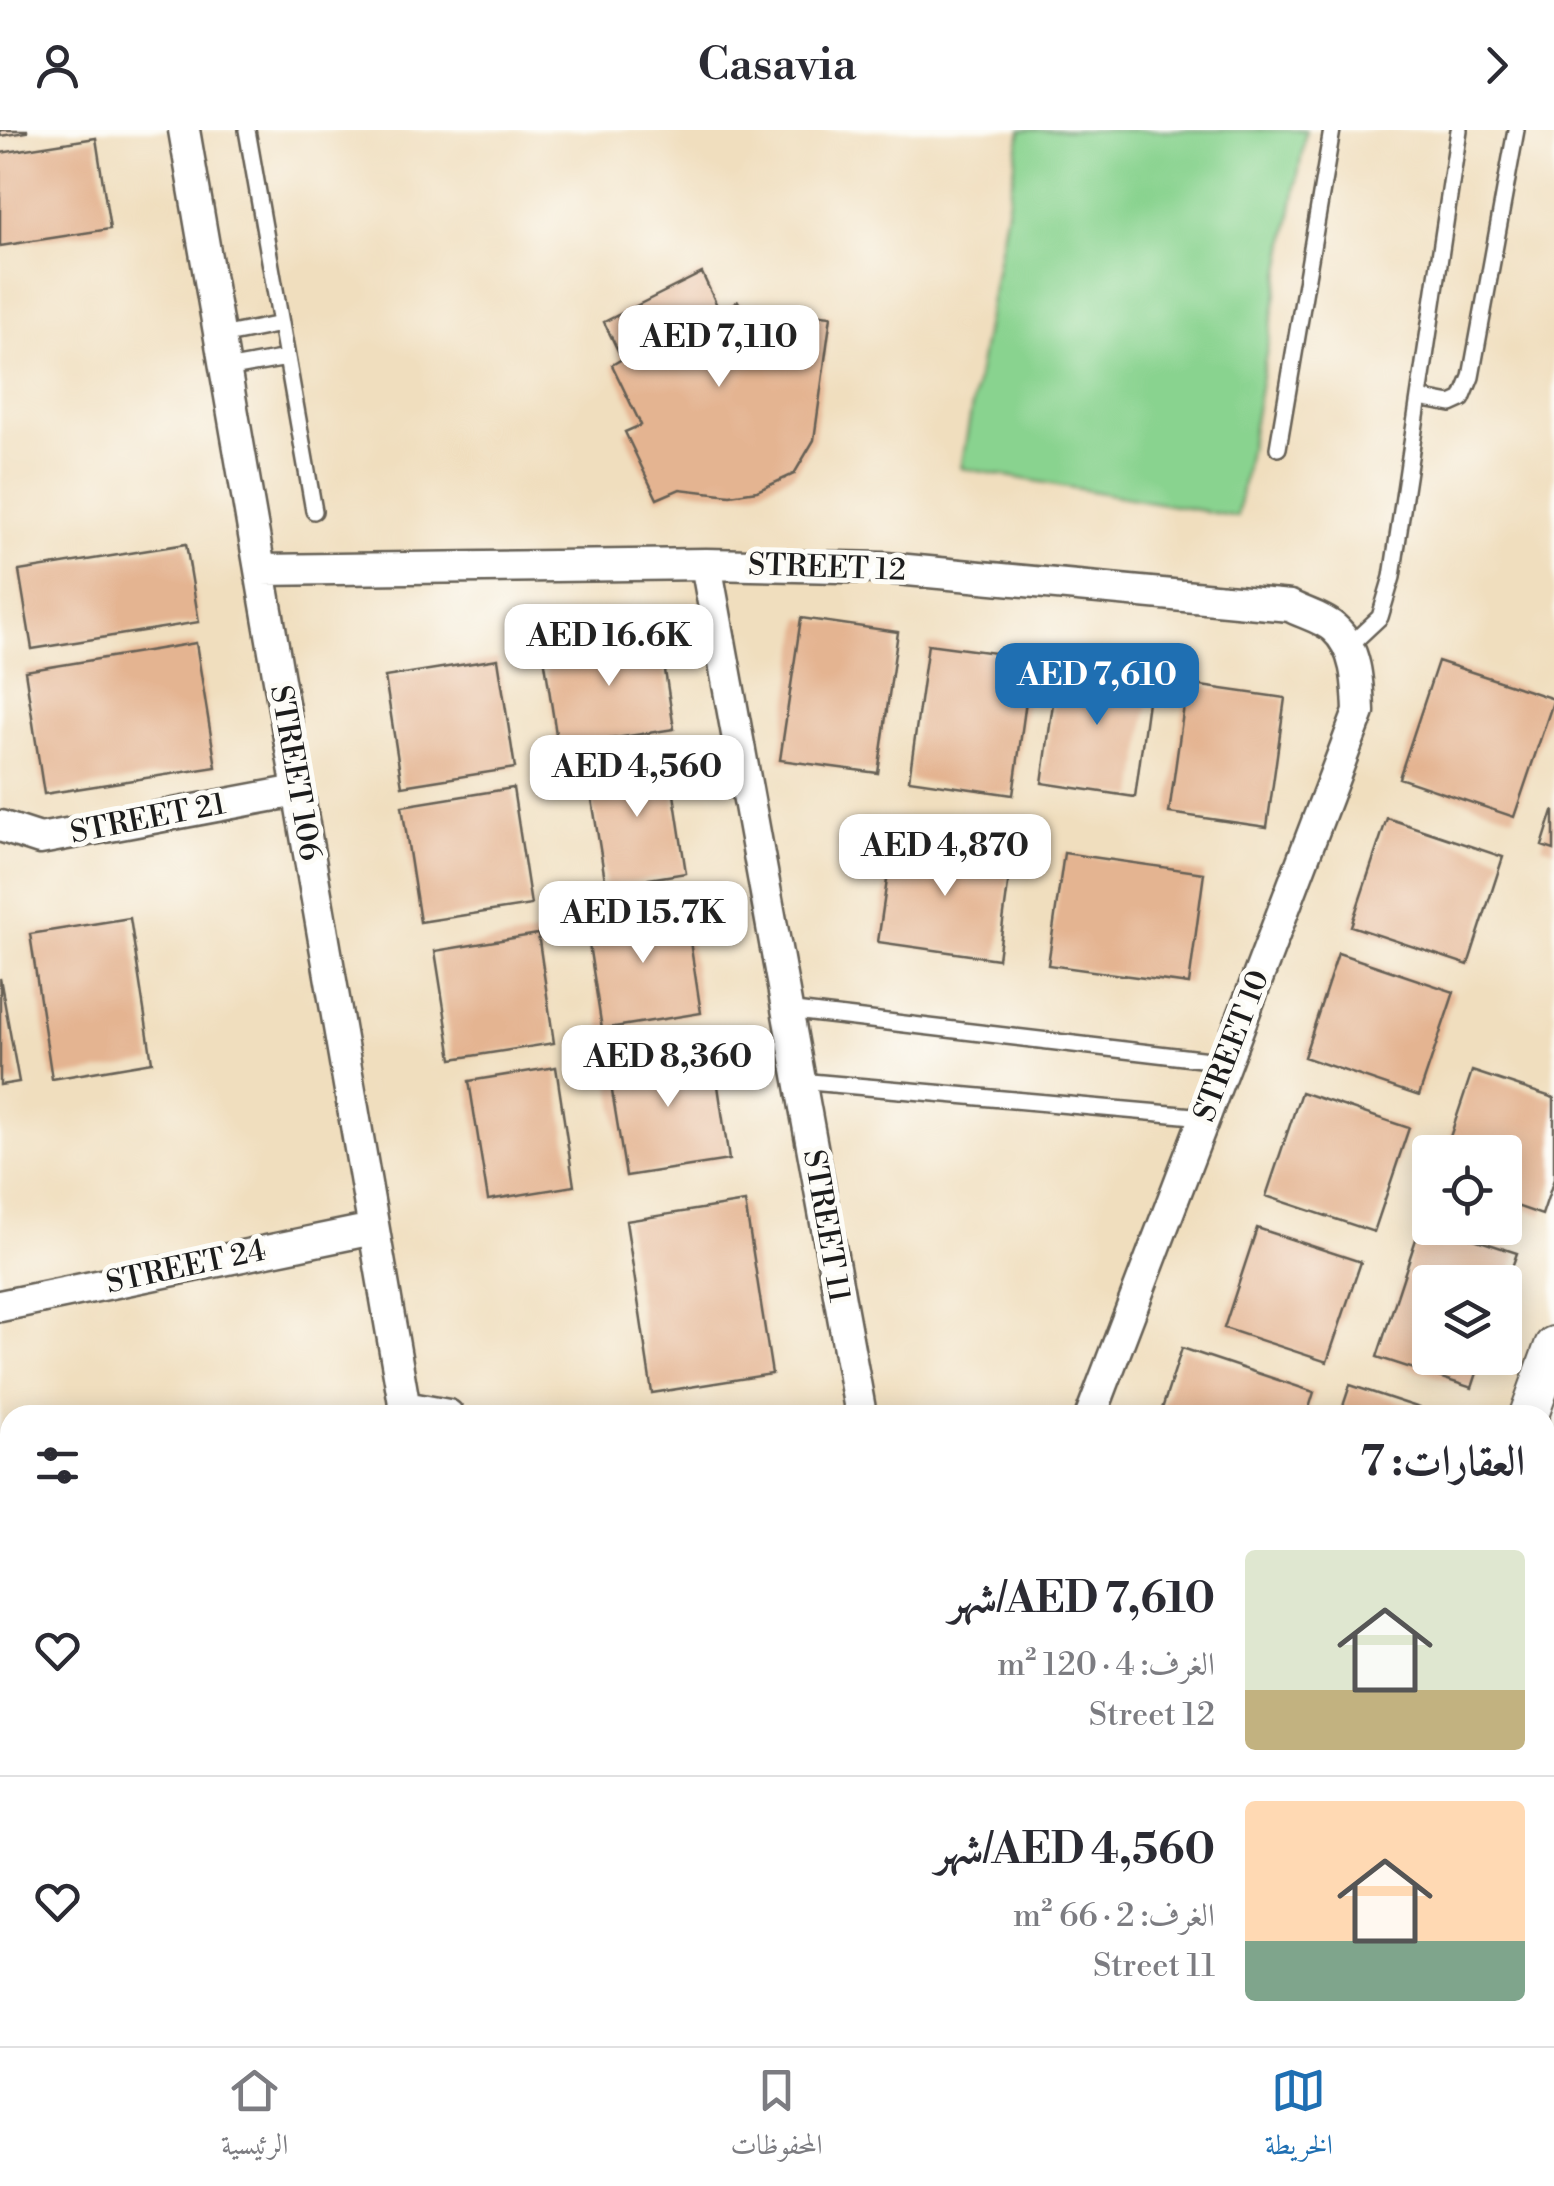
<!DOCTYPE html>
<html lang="ar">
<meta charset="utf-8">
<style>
body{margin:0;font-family:"Libre Bodoni",Amiri,serif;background:#f7f7f7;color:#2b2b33;direction:rtl;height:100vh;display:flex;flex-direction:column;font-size:38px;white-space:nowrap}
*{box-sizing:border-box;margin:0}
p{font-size:32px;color:#7c7c81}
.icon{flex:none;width:55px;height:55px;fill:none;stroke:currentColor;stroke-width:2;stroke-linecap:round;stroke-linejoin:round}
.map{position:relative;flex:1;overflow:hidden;direction:ltr}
.details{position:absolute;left:0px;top:1275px;width:1555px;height:642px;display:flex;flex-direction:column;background:#fff;border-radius:30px 30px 0 0;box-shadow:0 5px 25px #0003;direction:rtl}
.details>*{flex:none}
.tools{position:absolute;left:1412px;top:1005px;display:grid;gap:20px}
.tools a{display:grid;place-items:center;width:110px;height:110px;border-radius:10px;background:#fff;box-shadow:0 5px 25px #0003;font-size:50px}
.price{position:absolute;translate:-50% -85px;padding:0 22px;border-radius:20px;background:#fff;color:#222;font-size:32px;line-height:65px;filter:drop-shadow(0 2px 5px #0008)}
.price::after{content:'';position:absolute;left:50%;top:60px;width:30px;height:22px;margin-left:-15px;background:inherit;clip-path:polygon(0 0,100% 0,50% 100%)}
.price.current{background:#1f6fb2;color:#fff}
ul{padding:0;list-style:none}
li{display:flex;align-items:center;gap:30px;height:250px;padding:0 30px}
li+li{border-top:2px solid #e1e1e2}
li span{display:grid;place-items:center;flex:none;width:280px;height:200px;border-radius:10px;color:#555}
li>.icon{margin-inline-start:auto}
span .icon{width:120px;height:120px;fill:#fffc;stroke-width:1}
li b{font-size:42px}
h2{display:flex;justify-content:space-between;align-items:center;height:120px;padding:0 30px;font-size:42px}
header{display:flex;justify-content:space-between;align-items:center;height:130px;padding:0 30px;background:#fff;font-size:45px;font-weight:600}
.menu{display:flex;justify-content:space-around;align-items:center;height:140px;border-top:2px solid #e1e1e2;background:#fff;font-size:28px;color:#7c7c81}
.menu a{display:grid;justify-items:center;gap:5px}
.menu .current{color:#1f6fb2}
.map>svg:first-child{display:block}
.green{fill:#89d38f;stroke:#527856;stroke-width:2.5}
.building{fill:#e4b491}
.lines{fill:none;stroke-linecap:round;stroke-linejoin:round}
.service-casing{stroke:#666055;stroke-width:20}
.minor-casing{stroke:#666055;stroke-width:35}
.tertiary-casing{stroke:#666055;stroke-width:42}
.service{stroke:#fff;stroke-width:15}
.minor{stroke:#fff;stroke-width:30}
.tertiary{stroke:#fff;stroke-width:38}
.labels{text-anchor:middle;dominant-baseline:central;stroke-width:10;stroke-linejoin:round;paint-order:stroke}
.street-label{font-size:30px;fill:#1c1c1c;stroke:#fdfcf7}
</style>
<header><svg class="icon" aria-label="forward" viewBox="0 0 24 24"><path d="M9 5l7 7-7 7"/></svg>Casavia<svg class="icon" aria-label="person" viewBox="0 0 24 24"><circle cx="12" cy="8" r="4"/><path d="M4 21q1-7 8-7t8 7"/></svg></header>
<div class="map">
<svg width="1554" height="1916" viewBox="0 0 1554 1916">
<rect width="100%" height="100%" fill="#fdfcf7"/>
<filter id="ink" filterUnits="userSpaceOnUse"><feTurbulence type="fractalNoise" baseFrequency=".01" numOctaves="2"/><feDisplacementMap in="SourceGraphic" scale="20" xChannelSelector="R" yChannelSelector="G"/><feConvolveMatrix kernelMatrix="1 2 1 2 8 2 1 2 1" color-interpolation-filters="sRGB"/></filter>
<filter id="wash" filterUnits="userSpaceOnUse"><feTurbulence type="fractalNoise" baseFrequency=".0048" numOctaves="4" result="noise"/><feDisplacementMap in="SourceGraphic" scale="40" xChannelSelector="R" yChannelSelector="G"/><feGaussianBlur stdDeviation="2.25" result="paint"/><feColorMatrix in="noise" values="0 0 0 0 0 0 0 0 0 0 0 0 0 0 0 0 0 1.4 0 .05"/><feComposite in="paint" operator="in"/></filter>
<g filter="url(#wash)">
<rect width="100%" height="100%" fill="#f0debe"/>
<path class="green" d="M1021,0H1306L1237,387L961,338Z"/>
<g id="blocks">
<path class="building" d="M0,0H27V2L0,6Z
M96,8L110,99L0,116V23Z
M702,143L720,182L738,171L744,182L754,178L762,195L794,182L831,186L814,310L794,344L757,361L730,365L680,359L657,369L625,302L641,295L612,235L622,229L604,192Z
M186,414L199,492L32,519L19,441Z
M801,488L898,502L878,643L780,630Z
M659,501L674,599L558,617L543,520Z
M196,513L216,637L44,664L25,541Z
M928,514L1032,528L1013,665L909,650Z
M498,529L515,638L402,656L385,547Z
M1059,530L1152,542L1135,667L1042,653Z
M1438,531L1554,569L1514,687L1399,648Z
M1187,554L1285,568L1267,697L1169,683Z
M668,625L686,743L606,756L587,638Z
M513,658L531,775L420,792L402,676Z
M1553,681H1554V720L1542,716Z
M1387,688L1503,727L1468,835L1351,796Z
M893,709L1012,725L998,829L878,812Z
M1064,723L1204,743L1189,854L1048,835Z
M684,772L701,883L602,899L585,788Z
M130,788L152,932L52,949L30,804Z
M538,804L554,913L452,929L435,821Z
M1338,823L1454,862L1419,966L1304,927Z
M0,848L19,952L0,955Z
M712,915L729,1030L626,1046L607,931Z
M556,937L574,1056L488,1070L469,951Z
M1472,941L1554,968V1049L1542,1085L1505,1072V1022H1445Z
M1301,962L1409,998L1374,1102L1266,1066Z
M745,1072L772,1244L652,1263L626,1091Z
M1422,1091L1430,1094V1098H1440L1517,1123L1507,1152H1430V1228H1482L1472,1258L1377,1227Z
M1257,1098L1361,1132L1327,1232L1224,1198Z
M1182,1218L1314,1262L1307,1285H1160Z
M1350,1255L1438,1284V1285H1340Z
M1545,1701L1554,1704V1816L1545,1813Z
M1545,1856L1554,1860V1892L1545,1916H1390L1393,1908H1545Z"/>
</g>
</g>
<g filter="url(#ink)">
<use href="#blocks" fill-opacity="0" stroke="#666055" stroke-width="2.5"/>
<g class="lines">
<defs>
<path id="service" d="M247,0L314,381
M221,206L281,194
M226,239L287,228
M1419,268L1451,274L1462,269L1471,247L1516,0
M1278,318L1332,0
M1348,517L1380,487L1392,447L1459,0
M786,880L1226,932
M799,951L1205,987
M1545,1638L1554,1641
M0,1795L10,1793
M0,1890L10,1888"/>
<path id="minor" d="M184,0L406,1285
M706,434L861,1285
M261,440L706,434L886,438L1290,476C1303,483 1323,488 1334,498C1357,518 1358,553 1359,582L1091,1285
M0,696L40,709L297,661
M0,1176L373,1099
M405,1277L448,1285
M260,1916L319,1908"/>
<path id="tertiary" d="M1529,1285L1554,1216
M1297,1916L1300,1908"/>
</defs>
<use href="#service" class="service-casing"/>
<use href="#minor" class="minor-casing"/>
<use href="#tertiary" class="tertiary-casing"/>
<use href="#service" class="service"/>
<use href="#minor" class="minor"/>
<use href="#tertiary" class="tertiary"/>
</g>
</g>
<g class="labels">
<g class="street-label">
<text transform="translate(827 438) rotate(2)">STREET 12</text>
<text transform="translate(295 643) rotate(80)">STREET 106</text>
<text transform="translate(148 689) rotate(-11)">STREET 21</text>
<text transform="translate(1232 916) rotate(-69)">STREET 10</text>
<text transform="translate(826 1096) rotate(80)">STREET 11</text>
<text transform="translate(186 1137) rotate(-12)">STREET 24</text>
</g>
</g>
</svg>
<div class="tools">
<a><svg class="icon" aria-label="locate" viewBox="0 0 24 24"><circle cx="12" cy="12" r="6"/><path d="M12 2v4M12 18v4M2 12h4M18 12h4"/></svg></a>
<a><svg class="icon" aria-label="layers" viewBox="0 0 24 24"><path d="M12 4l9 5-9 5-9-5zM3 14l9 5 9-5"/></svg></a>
</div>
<b class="price" style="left:719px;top:260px">AED 7,110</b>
<b class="price" style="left:609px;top:559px">AED 16.6K</b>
<b class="price current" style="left:1097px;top:598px">AED 7,610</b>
<b class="price" style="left:637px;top:690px">AED 4,560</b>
<b class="price" style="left:945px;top:769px">AED 4,870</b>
<b class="price" style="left:643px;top:836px">AED 15.7K</b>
<b class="price" style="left:668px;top:980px">AED 8,360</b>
<section class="details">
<h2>العقارات: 7<svg class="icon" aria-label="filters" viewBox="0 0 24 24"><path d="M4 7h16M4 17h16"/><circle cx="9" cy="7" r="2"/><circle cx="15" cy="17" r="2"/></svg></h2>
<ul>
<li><span style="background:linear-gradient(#dfe7d0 70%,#c2b280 0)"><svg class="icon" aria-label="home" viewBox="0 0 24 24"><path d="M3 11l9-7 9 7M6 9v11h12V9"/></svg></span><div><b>AED 7,610/شهر</b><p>الغرف: 4 · 120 m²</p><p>Street 12</p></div><svg class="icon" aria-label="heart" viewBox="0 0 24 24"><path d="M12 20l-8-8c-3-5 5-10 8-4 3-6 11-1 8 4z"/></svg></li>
<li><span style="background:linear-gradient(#ffd9b3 70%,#7fa58c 0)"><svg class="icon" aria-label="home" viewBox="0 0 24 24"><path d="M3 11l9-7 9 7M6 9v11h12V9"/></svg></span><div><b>AED 4,560/شهر</b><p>الغرف: 2 · 66 m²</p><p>Street 11</p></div><svg class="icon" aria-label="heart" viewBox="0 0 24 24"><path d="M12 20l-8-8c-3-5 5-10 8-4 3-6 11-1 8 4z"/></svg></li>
</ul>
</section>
</div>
<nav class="menu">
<a class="current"><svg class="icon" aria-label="map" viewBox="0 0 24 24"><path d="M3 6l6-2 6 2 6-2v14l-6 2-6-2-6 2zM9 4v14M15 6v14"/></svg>الخريطة</a>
<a><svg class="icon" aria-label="saved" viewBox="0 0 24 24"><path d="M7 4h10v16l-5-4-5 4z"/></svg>المحفوظات</a>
<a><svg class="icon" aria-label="home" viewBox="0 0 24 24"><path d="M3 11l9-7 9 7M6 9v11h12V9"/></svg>الرئيسية</a>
</nav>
